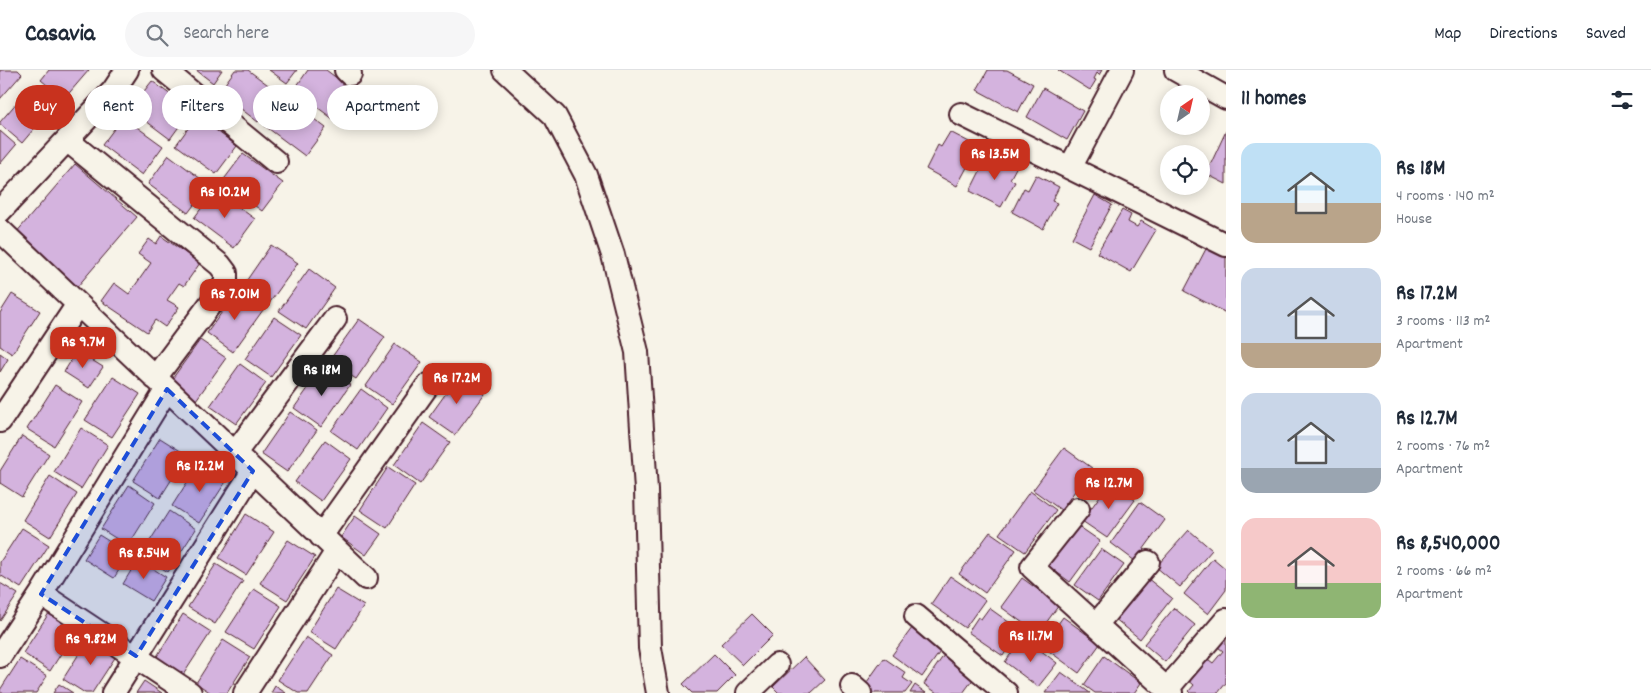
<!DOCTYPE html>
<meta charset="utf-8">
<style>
body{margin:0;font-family:Dekko,sans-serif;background:#f6f6f7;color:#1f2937;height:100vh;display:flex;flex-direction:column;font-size:19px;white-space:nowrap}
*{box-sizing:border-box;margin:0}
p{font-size:16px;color:#747a83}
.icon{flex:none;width:28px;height:28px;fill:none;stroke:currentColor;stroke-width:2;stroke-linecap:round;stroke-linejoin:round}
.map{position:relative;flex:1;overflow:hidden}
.side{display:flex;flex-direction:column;background:#fff;width:425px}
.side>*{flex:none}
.top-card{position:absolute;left:15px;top:15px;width:475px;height:45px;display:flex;gap:10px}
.needle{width:32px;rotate:34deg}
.buttons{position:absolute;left:1160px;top:15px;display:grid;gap:10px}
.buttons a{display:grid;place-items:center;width:50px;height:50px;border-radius:50%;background:#fff;box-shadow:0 2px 12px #0003;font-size:25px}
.price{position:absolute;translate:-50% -42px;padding:0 11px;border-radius:10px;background:#c8321e;color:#fff;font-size:16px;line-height:32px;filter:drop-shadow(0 1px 2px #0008)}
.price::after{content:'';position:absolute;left:50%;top:30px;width:15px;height:11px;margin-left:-8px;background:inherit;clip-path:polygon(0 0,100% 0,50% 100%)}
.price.selected{background:#222;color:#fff}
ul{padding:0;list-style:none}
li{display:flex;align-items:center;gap:15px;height:125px;padding:0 15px}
li span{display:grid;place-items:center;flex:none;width:140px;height:100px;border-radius:15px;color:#555}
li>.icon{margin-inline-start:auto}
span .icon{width:60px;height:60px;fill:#fffc;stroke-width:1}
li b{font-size:21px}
h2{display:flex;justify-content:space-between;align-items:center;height:60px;padding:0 15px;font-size:21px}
.tag{padding:0 18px;border-radius:22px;background:#fff;box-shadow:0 2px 12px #0003;font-size:18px;line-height:45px}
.tag.selected{background:#c8321e;color:#fff}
header{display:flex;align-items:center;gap:30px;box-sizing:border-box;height:70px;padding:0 25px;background:#fff;border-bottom:1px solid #e0e1e3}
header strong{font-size:24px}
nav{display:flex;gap:28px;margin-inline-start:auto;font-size:18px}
.search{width:350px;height:45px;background:#f6f6f7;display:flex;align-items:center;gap:12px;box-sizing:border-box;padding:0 18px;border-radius:28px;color:#747a83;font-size:19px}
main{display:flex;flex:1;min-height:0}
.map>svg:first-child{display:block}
.building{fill:#d4b3de;stroke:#4a1f2b}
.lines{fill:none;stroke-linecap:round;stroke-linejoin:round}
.minor-casing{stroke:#4a1f2b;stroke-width:26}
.minor{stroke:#f7f3e8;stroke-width:22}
.marked{fill:#1d4ed8;fill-opacity:0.2;stroke:#1d4ed8;stroke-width:4;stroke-dasharray:10 6;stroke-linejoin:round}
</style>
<header>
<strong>Casavia</strong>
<div class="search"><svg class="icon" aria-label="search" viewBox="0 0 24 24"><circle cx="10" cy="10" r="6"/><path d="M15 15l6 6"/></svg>Search here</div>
<nav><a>Map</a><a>Directions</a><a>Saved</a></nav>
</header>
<main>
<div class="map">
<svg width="1226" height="623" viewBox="0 0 1226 623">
<rect width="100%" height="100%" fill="#f7f3e8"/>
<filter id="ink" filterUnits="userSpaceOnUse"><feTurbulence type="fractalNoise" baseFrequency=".02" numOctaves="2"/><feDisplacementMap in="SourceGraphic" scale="10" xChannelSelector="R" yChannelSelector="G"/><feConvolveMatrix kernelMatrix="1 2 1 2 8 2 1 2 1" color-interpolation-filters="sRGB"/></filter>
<g filter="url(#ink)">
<path class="building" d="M0,0H18L22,4L0,29Z
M49,0H89L64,29L41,10Z
M196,0H222L213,13Z
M235,0H248L279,23L258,52L219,22Z
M269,0H297L287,13Z
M308,0H326L354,21L333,49L294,20Z
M988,0H1007L1033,14L1018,42L977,20Z
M1058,0H1102L1099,5L1097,3L1094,9L1096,10L1090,20Z
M152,11L191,40L170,69L130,39Z
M32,15L55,34L22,73L0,54V52Z
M1043,18L1083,41L1067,70L1027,47Z
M286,28L326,58L305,86L265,56Z
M197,46L237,76L216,104L176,75Z
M123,47L163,76L142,105L102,75Z
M0,61L16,75L0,94Z
M1226,61V114L1206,104Z
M950,62L973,74L966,88L971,90L957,116L926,99L938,75L941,77Z
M994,83L1017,96L1010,109L1015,112L1001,137L970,121L982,97L986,99Z
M243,84L283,113L262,141L222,112Z
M169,85L209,115L188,143L148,114Z
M75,94L137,147L77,217L15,164Z
M1036,105L1059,117L1052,131L1057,133L1043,159L1012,142L1024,118L1028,120Z
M215,120L255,149L234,178L194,148Z
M1095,125L1112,135L1089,177L1072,168Z
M1122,140L1131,145L1128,152L1137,157L1141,151L1156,160L1131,202L1097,183Z
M161,166L200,193L184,216L179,213L167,230L179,237L165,257L155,250L147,262L101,231L114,213L129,224L151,193L138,184L149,169L156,174Z
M271,175L298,193L268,235L242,217Z
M1207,177L1226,187V243L1184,221Z
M309,199L335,218L306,259L279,241Z
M237,221L263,240L233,282L207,263Z
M12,224L40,241L12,284L0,276V243Z
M274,247L301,265L271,307L245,289Z
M359,249L385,267L356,309L329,291Z
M200,270L226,288L196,330L170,312Z
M395,274L422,292L392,334L366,316Z
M77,281L103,297L89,318L64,302Z
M0,283L8,289L0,302Z
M240,294L266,313L236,354L210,336Z
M324,296L350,315L321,357L294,338Z
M459,305L485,324L455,365L429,347Z
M113,307L140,324L112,367L85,350Z
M55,315L82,332L54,376L27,359Z
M361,319L387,338L358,380L331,361Z
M290,342L317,360L287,402L261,384Z
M423,353L450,372L420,414L394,395Z
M81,358L108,375L81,419L54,402Z
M22,366L49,384L22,427L0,413V401Z
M160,368L187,385L160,428L133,411Z
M325,370L351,389L321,431L295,412Z
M1064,378L1092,398L1061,440L1033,420Z
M200,392L227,410L199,453L172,436Z
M388,397L415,415L387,458L360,440Z
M50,406L77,424L50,467L23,450Z
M1110,412L1135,430L1107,468L1082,451Z
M129,415L155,433L128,476L101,459Z
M1030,421L1056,440L1025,482L999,464Z
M1140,432L1165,450L1135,491L1111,473Z
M169,441L196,459L168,502L141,485Z
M246,444L274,462L246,505L219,488Z
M355,446L381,464L366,485L341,467Z
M1074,453L1100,471L1070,512L1044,493Z
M22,458L49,475L21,518L0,505V492Z
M1189,460L1212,480L1180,517L1156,497Z
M990,462L1016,480L985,523L959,504Z
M99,465L129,484L114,508L84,489Z
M288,470L315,487L287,530L260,513Z
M1101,479L1124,495L1098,531L1075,515Z
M1213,488L1226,499V520L1208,544L1184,524Z
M138,489L166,507L151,531L123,514Z
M216,494L243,511L215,554L188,537Z
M950,506L985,530L965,558L931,534Z
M1022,508L1059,535L1038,564L1001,537Z
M1147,508L1172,528L1140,569L1114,548Z
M0,513L18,524L0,551Z
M254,519L281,536L254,579L226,562Z
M336,519L364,536L336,579L309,562Z
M989,538L1020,560L1003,586L968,562L978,547L981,549Z
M1174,538L1195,555L1165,592L1144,574Z
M51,540L78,557L50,601L23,583Z
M183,544L211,562L183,605L156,588Z
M752,544L773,565L743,595L721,574Z
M1063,547L1100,574L1079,603L1042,576Z
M915,554L942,579L922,607L892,585Z
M1226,559V613L1218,623H1191L1189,621L1194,615L1187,609L1204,586L1213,593L1223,581L1214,574Z
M91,565L118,583L92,623H85L63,609Z
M306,567L333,585L308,623H298L278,610Z
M1026,569L1057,593L1038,617L1005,592L1015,578L1018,580Z
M223,570L250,587L227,623H211L196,613Z
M946,582L974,608L963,623H937L924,614Z
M714,584L735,605L717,623H692L683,614Z
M1104,586L1141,613L1134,623H1095L1084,615Z
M804,587L825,610L811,623H779L773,617Z
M884,588L906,603L903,608L912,614L905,623H867L862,619Z
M20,589L47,606L36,623H0V620Z
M1061,602L1090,623H1045Z
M144,611L162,623H136Z
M59,614L73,623H53Z
M915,615L926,623H910Z
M275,616L286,623H271Z"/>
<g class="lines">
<defs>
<path id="minor" d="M164,0L276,92
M346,0L350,4
M505,0L555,46L586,105L613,185L637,282L646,420L650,578L658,623
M1176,0L1226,28
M961,44L1226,175
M67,70L220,195L226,203V213L155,308
M1070,98L1122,0
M0,141L113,21L127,0
M0,160L366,508
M0,351L78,234
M235,383L335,249
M1078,439L1032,497L1171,623
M321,466L428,315
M41,524L190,623
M916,546L1006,623
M1096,555L1148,492
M0,586L41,524L167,319
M852,616L860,623
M1167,619L1226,550
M113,623L253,401
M245,623L337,481
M748,623L777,595"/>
</defs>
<use href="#minor" class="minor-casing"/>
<use href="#minor" class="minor"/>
</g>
</g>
<path class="marked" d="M167,319L253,401L136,586L41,524Z"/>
</svg>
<div class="buttons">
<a><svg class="needle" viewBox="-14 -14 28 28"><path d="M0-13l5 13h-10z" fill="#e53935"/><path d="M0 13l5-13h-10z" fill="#747a83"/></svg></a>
<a><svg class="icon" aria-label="locate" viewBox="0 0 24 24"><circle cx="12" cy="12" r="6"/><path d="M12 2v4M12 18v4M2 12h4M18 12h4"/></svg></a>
</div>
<b class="price" style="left:995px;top:111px">Rs 13.5M</b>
<b class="price" style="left:225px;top:149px">Rs 10.2M</b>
<b class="price" style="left:235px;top:251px">Rs 7.01M</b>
<b class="price" style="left:83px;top:299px">Rs 9.7M</b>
<b class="price selected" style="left:322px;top:327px">Rs 18M</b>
<b class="price" style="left:457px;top:335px">Rs 17.2M</b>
<b class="price" style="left:200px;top:423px">Rs 12.2M</b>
<b class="price" style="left:1109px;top:440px">Rs 12.7M</b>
<b class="price" style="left:144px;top:510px">Rs 8.54M</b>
<b class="price" style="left:1031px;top:593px">Rs 11.7M</b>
<b class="price" style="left:91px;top:596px">Rs 9.82M</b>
<div class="top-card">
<a class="tag selected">Buy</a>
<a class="tag">Rent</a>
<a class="tag">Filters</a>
<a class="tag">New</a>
<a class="tag">Apartment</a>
</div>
</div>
<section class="side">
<h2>11 homes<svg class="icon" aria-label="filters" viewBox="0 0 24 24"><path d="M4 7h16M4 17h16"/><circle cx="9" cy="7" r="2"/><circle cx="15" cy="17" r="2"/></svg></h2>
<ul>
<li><span style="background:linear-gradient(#bfe0f5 60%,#b9a48a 0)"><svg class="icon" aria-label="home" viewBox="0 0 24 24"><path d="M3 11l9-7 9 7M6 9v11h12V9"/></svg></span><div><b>Rs 18M</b><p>4 rooms · 140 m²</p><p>House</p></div></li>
<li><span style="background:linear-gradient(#c9d6e8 75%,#b9a48a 0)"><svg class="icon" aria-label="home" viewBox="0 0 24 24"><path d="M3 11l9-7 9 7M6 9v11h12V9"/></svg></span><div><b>Rs 17.2M</b><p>3 rooms · 113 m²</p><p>Apartment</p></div></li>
<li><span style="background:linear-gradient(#c9d6e8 75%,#9aa5b1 0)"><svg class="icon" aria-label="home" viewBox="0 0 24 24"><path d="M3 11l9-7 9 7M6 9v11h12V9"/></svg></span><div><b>Rs 12.7M</b><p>2 rooms · 76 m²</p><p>Apartment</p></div></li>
<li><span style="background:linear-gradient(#f6c9c9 65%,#8fb573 0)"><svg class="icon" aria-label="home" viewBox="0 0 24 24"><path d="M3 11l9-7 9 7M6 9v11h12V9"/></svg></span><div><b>Rs 8,540,000</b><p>2 rooms · 66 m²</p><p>Apartment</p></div></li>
</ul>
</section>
</main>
